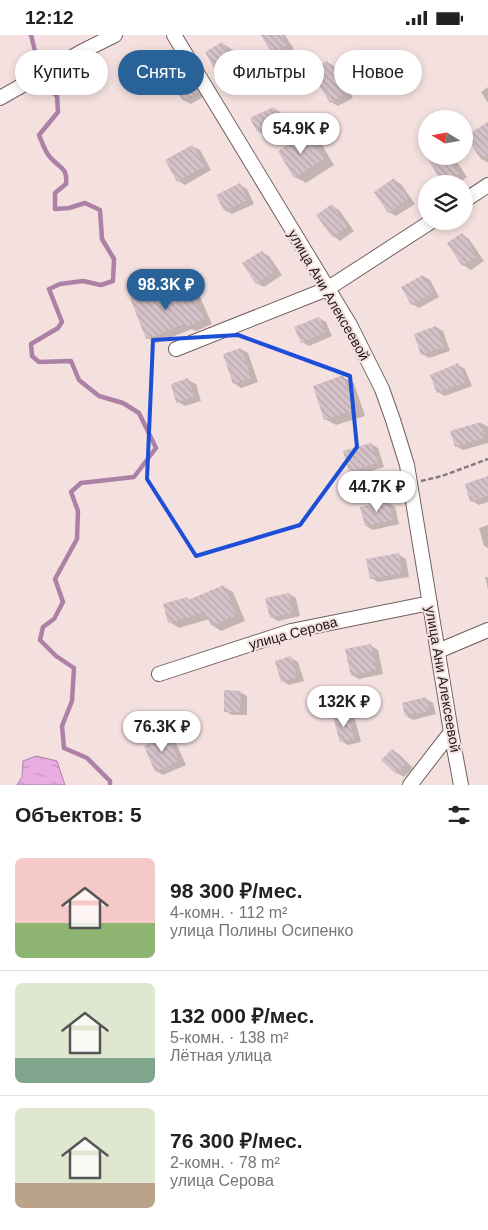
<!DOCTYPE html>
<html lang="ru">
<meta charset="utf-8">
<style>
body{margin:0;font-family:Helvetica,sans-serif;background:#f6f6f6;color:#222;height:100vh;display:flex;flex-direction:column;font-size:19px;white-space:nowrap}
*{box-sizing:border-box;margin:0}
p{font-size:16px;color:#767676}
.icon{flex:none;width:28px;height:28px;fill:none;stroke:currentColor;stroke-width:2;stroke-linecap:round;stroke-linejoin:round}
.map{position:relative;height:750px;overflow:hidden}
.details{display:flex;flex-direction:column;background:#fff;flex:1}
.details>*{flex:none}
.guide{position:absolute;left:15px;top:15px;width:459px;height:45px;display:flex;gap:10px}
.needle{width:32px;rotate:281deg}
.fabs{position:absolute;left:418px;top:75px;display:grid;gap:10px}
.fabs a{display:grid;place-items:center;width:55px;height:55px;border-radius:50%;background:#fff;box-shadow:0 2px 8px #0003;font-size:25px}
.price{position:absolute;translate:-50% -42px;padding:0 11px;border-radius:18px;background:#fff;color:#222;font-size:16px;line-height:32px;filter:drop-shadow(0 1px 2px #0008)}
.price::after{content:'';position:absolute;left:50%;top:30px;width:15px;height:11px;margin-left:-8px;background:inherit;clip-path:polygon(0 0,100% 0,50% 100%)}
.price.active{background:#296299;color:#fff}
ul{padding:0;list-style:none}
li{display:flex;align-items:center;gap:15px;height:125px;padding:0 15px}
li+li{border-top:1px solid #e0e0e0}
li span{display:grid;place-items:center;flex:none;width:140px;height:100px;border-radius:8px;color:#555}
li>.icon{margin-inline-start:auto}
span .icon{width:60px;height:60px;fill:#fffc;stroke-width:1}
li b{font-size:21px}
h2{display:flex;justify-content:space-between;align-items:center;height:60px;padding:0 15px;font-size:21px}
.pill{padding:0 18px;border-radius:22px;background:#fff;box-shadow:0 2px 8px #0003;font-size:18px;line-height:45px}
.pill.active{background:#296299;color:#fff}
.status{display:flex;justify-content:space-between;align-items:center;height:35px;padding:0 25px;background:#fff;direction:ltr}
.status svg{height:14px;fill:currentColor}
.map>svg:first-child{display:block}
.water{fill:url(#water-ripples);stroke:#ad80a6}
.shadow{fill:#0003}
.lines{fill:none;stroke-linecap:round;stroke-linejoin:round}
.stream{stroke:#ad80a6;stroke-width:4.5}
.building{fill:url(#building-back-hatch)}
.minor-casing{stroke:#71605f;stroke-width:16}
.path{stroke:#867a79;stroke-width:2.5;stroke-dasharray:5 2.5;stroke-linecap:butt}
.minor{stroke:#fff;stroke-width:14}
.marked{fill:none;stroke:#1d4ed8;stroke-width:4;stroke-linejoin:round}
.labels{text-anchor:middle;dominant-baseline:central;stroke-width:4;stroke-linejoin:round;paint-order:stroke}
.street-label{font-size:14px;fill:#1e1717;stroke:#f4e1df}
</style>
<div class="status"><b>12:12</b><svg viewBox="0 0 49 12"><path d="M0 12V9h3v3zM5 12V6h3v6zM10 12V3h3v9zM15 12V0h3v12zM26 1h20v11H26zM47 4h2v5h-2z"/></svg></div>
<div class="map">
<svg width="488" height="750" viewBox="0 0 488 750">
<defs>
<pattern id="water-ripples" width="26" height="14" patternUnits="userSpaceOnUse" patternTransform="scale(1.25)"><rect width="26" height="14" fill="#eaade3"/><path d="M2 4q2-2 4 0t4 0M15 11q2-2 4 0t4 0" fill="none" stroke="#c894c2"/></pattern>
<pattern id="building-back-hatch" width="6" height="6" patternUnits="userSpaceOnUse" patternTransform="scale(1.25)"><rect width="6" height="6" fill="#d5c2c8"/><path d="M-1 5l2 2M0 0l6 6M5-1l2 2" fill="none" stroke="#b6a6ab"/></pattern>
</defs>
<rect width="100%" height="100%" fill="#f4e1df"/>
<path class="water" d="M36,721L57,726L65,750H17L22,742L23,726Z"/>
<path class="shadow" d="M263,0H285L294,14L280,22L273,18Z
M222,8L233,15L254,51L238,60L227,54Z
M327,27L334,31L353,63L338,71L331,67Z
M183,34L190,38L205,61L191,69L183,65Z
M488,52V68L481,57Z
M273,73L280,77L286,90L265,100L258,96Z
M488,98V128L482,124Z
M308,99L319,105L334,130L306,148L295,142Z
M192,111L200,115L211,135L185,150L178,146Z
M427,121H453L467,142L457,149H446Z
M394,145L401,149L415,169L396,181L389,177Z
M240,150L247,154L254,169L232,179L224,175Z
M332,171L339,175L354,196L340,206L333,201Z
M462,199L469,204L484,226L471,235L463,230L449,208Z
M262,217L269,221L282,240L264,252L256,248Z
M423,241L430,245L439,262L419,273L412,269Z
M188,250L197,255L212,289L196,296L192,294L157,308L147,303L149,257L159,263Z
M319,283L326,287L332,301L309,311L302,307Z
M436,292L443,296L450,316L429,323L422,319Z
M241,314L248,318L258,347L241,353L234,348Z
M458,330L465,334L472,351L445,361L438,357Z
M343,342L354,348L365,381L336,390L325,384Z
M188,345L196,349L201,366L185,371L178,367Z
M481,388L488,392V408L463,415L456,411Z
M371,409L378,413L384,432L358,440L350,436Z
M488,442V467L479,470L472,466Z
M388,467L395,472L399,489L373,495L366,491Z
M488,490V513L484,511L479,493Z
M399,520L406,524L409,542L378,547L371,543Z
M485,542H488V554Z
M224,552L233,557L245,586L221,596L212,590L209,584L179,593L170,587L187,563L190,566Z
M289,559L296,563L300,581L278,586L271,582Z
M370,610L378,615L383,639L359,644L352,640Z
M291,623L298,627L304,646L289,650L282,646Z
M240,657L247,661V680H232L225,676Z
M426,664L433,668L436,679L413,685L406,681Z
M348,680L355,684L361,707L348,710L341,706Z
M168,702L175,706L186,730L163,740L156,736Z
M392,715L399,719L413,733L404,742L397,738L383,725Z"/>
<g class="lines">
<path class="stream" d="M31,0L38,28L47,53L57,61L58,77L39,100C42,107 45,117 50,122C59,133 68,132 66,149L55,158V174L69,173L85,168L100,175L102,204L114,224L113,246L101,250L83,246L60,249L49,254L62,287L58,293L31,309L32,321L39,327L71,326L79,345L99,361L123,368L139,378L156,413L134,442L81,448L71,457L78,476L77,504L55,544L63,567L54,584L43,592L40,605L56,621L74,633L72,666L62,691L64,713L87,723L110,746V750"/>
</g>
<path class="building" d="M261,0H281L287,10L272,19Z
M222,7L243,45L226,55L205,17Z
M327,26L346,58L330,68L310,35Z
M183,32L198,57L183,66L168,41Z
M273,72L280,86L257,97L250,83Z
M488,87V120L481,125L466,101Z
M308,98L324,124L294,143L278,116Z
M192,110L205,131L177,147L165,125Z
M426,121H449L460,138L443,149Z
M394,143L408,164L388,178L374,157Z
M240,148L248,165L224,176L216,160Z
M332,169L347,192L332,202L316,180Z
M462,198L477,222L462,231L447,208Z
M262,216L275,236L256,249L242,228Z
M423,240L433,258L411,270L401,252Z
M188,249L204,284L186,292L184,289L146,304L130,263L149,256L153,265Z
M319,282L326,297L301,308L294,292Z
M436,291L444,312L421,320L414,299Z
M241,313L251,343L233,349L223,319Z
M458,328L466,347L437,358L430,340Z
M343,340L355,375L324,385L313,351Z
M188,343L194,362L176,368L171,349Z
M481,387L485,403L455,412L450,396Z
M371,408L378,428L349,437L343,416Z
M488,441V461L470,467L465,449Z
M388,466L393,485L365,491L360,472Z
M399,518L402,538L370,544L366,524Z
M224,550L236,580L211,591L205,577L168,588L163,569L187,562L188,565Z
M289,558L293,578L270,583L265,563Z
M371,609L376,635L351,641L345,614Z
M291,621L297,642L281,647L275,626Z
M224,655L241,656L240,677H224Z
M426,662L429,676L405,681L402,668Z
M348,678L354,704L340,707L333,682Z
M168,700L179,726L155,737L144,711Z
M392,714L407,728L396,739L381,725Z"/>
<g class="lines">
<defs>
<path id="minor" d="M174,0L350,290L382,354L393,385L407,430L451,697L461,750
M0,63L81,17L115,0
M464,166L488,150
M176,314L327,254L432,186
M438,616L488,595
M159,639L291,596L430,568
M410,750L451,697"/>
</defs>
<use href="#minor" class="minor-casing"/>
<path class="path" d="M421,446L442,441L488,424"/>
<use href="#minor" class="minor"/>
</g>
<path class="marked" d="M238,300L350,341L357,412L300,490L196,521L147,444L153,305Z"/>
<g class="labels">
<g class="street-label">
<text transform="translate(329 260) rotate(60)">улица Ани Алексеевой</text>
<text transform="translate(293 598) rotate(-15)">улица Серова</text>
<text transform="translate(443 644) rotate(80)">улица Ани Алексеевой</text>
</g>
</g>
</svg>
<div class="fabs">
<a><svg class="needle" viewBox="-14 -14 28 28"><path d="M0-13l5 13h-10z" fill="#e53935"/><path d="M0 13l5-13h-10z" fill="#767676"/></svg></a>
<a><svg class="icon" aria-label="layers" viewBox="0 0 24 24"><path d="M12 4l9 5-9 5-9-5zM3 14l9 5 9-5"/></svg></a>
</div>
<b class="price" style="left:301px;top:120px">54.9K ₽</b>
<b class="price active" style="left:166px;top:276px">98.3K ₽</b>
<b class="price" style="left:377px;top:478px">44.7K ₽</b>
<b class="price" style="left:344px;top:693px">132K ₽</b>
<b class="price" style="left:162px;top:718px">76.3K ₽</b>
<div class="guide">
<a class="pill">Купить</a>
<a class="pill active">Снять</a>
<a class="pill">Фильтры</a>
<a class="pill">Новое</a>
</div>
</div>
<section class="details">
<h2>Объектов: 5<svg class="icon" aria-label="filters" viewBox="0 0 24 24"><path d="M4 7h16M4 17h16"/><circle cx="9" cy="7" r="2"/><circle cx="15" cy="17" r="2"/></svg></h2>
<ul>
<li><span style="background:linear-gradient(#f6c9c9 65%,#8fb573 0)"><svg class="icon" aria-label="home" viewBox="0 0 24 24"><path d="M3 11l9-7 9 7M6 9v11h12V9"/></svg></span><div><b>98 300 ₽/мес.</b><p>4-комн. · 112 m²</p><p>улица Полины Осипенко</p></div></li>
<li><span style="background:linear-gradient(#dfe7d0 75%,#7fa58c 0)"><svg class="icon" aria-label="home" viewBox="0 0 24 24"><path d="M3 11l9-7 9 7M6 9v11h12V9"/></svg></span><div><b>132 000 ₽/мес.</b><p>5-комн. · 138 m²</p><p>Лётная улица</p></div></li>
<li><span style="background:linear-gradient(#dfe7d0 75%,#b9a48a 0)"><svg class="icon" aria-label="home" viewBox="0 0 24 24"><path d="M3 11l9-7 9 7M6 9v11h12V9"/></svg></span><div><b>76 300 ₽/мес.</b><p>2-комн. · 78 m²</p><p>улица Серова</p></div></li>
</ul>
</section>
